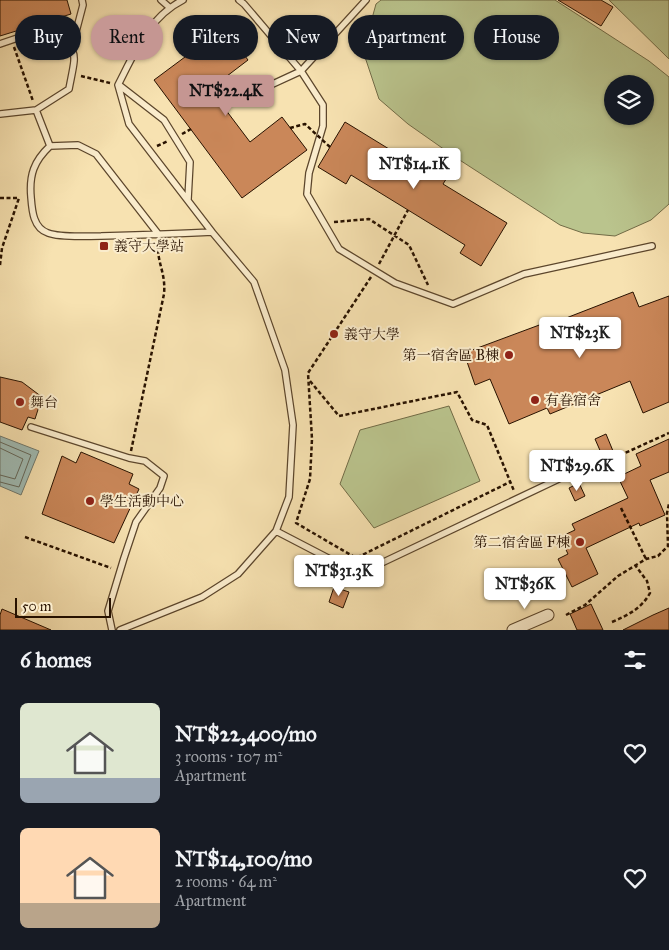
<!DOCTYPE html>
<meta charset="utf-8">
<style>
body{margin:0;font-family:"IM FELL Great Primer","Noto Serif TC",serif;background:#20242c;color:#f1f3f6;height:100vh;display:flex;flex-direction:column;font-size:19px;white-space:nowrap}
*{box-sizing:border-box;margin:0}
p{font-size:16px;color:#9ea1a6}
.icon{flex:none;width:28px;height:28px;fill:none;stroke:currentColor;stroke-width:2;stroke-linecap:round;stroke-linejoin:round}
.map{position:relative;height:630px;overflow:hidden}
.drawer{display:flex;flex-direction:column;background:#171b24;flex:1}
.drawer>*{flex:none}
.top-card{position:absolute;left:15px;top:15px;width:640px;height:45px;display:flex;gap:10px}
.controls{position:absolute;left:604px;top:75px;display:grid;gap:10px}
.controls a{display:grid;place-items:center;width:50px;height:50px;border-radius:50%;background:#171b24;box-shadow:0 1px 4px #0004;font-size:25px}
.scale{position:absolute;left:15px;bottom:12px;width:96px;box-sizing:border-box;padding-left:5px;border:2px solid #281200;border-top:0;font-size:14px;line-height:18px;white-space:nowrap;color:#281200;-webkit-text-stroke:4px #faeccc;paint-order:stroke}
.price{position:absolute;translate:-50% -42px;padding:0 11px;border-radius:5px;background:#fff;color:#222;font-size:16px;line-height:32px;filter:drop-shadow(0 1px 2px #0008)}
.price::after{content:'';position:absolute;left:50%;top:30px;width:15px;height:11px;margin-left:-8px;background:inherit;clip-path:polygon(0 0,100% 0,50% 100%)}
.price.current{background:#c59692;color:#111}
ul{padding:0;list-style:none}
li{display:flex;align-items:center;gap:15px;height:125px;padding:0 20px}
li span{display:grid;place-items:center;flex:none;width:140px;height:100px;border-radius:8px;color:#555}
li>.icon{margin-inline-start:auto}
span .icon{width:60px;height:60px;fill:#fffc;stroke-width:1}
li b{font-size:21px}
h2{display:flex;justify-content:space-between;align-items:center;height:60px;padding:0 20px;font-size:21px}
.tag{padding:0 18px;border-radius:22px;background:#171b24;box-shadow:0 1px 4px #0004;font-size:18px;line-height:45px}
.tag.current{background:#c59692;color:#111}
.map>svg:first-child{display:block}
.green{fill:#bac48d;stroke:#716b46;fill-rule:evenodd}
.water{fill:#a0bcb5;stroke:#70786d}
.lines{fill:none;stroke-linecap:round;stroke-linejoin:round}
.shore{stroke:#64675a;stroke-width:1}
.building{fill:#ca8759;stroke:#281200}
.service-casing{stroke:#5c462c;stroke-width:8}
.minor-casing{stroke:#5c462c;stroke-width:13}
.path{stroke:#281200;stroke-width:2.5;stroke-dasharray:4 2.5;stroke-linecap:butt}
.service{stroke:#faeccc;stroke-width:5.5}
.minor{stroke:#faeccc;stroke-width:11}
.path-bridge{stroke:#281200;stroke-width:2.5;stroke-dasharray:4 2.5;stroke-linecap:butt}
.poi-dot{fill:#8f2418;stroke:#faeccc;stroke-width:2}
.labels{text-anchor:middle;dominant-baseline:central;stroke-width:4;stroke-linejoin:round;paint-order:stroke}
.poi-label{font-size:14px;fill:#281200;stroke:#faeccc;text-anchor:start}
</style>
<div class="map">
<svg width="669" height="630" viewBox="0 0 669 630">
<rect width="100%" height="100%" fill="#f7e2b1"/>
<filter id="stains"><feTurbulence type="fractalNoise" baseFrequency=".004" numOctaves="4"/><feColorMatrix values="0 0 0 0 .2 0 0 0 0 .09 0 0 0 0 .02 0 0 0 .5 -.17"/></filter>
<radialGradient id="worn" r=".72"><stop offset=".6" stop-color="#630" stop-opacity="0"/><stop offset="1" stop-color="#630" stop-opacity=".3"/></radialGradient>
<path class="green" d="M381,0H555L649,61L669,77V204L651,220L615,236L583,233L560,225L455,157L408,124L379,99L363,51L376,4ZM612,84H645V116H612Z
M609,0H669V59Z
M449,406L480,481L374,528L340,484L360,430Z"/>
<path class="water" d="M0,436L39,451L21,495L0,486Z"/>
<g class="lines">
<path class="shore" d="M0,442L31,455L19,487L0,482
M0,448L23,459L15,479L0,475"/>
</g>
<path class="building" d="M0,0H67L71,14L0,36Z
M558,0H601L613,7L601,26Z
M224,28L248,60L210,89L250,142L282,117L307,150L242,198L154,80Z
M345,122L420,168L425,158L450,173L443,184L507,223L481,266L460,253L465,245L351,175L346,184L318,167Z
M633,292L639,307L669,296V402L643,413L630,381L550,414L547,408L509,424L490,379L475,385L464,353L542,324L543,327Z
M0,377L22,382L42,397L35,419L28,417L22,430L0,422Z
M606,434L613,451L602,455L595,439Z
M669,439V472L650,480L665,515L640,526L639,523L586,548L598,574L572,587L558,559L568,554L560,537L575,530L572,524L628,498L618,477L641,466L636,454Z
M81,452L133,474L129,484L139,489L114,543L42,514L62,456L76,463Z
M579,483L585,496L575,501L569,488Z
M334,587L349,592L343,608L329,602Z
M591,604L603,630H577L570,614Z
M669,608V630H623L653,615Z
M2,609L51,630H0V615Z"/>
<g class="lines">
<defs>
<path id="service" d="M161,0L169,7
M183,0C149,17 135,52 118,85L129,124L212,232
M239,0L244,4L301,71L323,105V126L309,173L307,194L339,249L395,283L453,304L524,274L652,246
M0,44L44,29C80,52 77,47 69,89L36,110L0,114
M72,47L83,5L82,0
M119,85L164,120L190,162L188,199
M249,95L301,71L366,0
M36,110L50,146
M31,427L129,458L145,461L164,476L160,488L136,522L124,558L108,611L112,630
M276,531L353,571L371,568L586,466
M120,630L202,597L238,574L276,531L289,497L293,425L285,370L254,282L212,232C175,234 138,235 101,236C86,236 61,238 48,233C33,228 32,210 31,197C29,175 34,161 50,146L78,145L96,154L159,235"/>
<path id="minor" d="M513,630L548,615"/>
</defs>
<use href="#service" class="service-casing"/>
<use href="#minor" class="minor-casing"/>
<path class="path" d="M14,47L33,101
M81,76L110,83
M182,134L191,129
M157,146L168,141
M0,198H19
M334,222L369,219L409,245L428,285
M379,264L408,210
M0,265L2,248L19,198
M371,277L308,373L312,439L310,479L296,523L356,558L510,482
M310,381L339,416L457,392L472,420L487,425L514,491
M131,451L164,294C166,273 157,263 158,244
M591,471L598,476L614,458L669,433
M621,508L646,559
M25,537L111,568
M566,615L585,605L618,576L646,559L658,556L668,546L667,513L669,504
M612,622C628,615 641,609 650,593L647,581L635,565"/>
<use href="#service" class="service"/>
<use href="#minor" class="minor"/>
<path class="path-bridge" d="M290,128L305,124L330,147"/>
</g>
<g class="poi-dot">
<rect x="99" y="241" width="10" height="10" rx="2.5"/>
<circle cx="334" cy="334" r="5"/>
<circle cx="509" cy="355" r="5"/>
<circle cx="535" cy="400" r="5"/>
<circle cx="20" cy="402" r="5"/>
<circle cx="90" cy="501" r="5"/>
<circle cx="580" cy="542" r="5"/>
</g>
<g class="labels">
<g class="poi-label">
<text x="114" y="246">義守大學站</text>
<text x="344" y="334">義守大學</text>
<text x="499" y="355" text-anchor="end">第一宿舍區 B棟</text>
<text x="545" y="400">有眷宿舍</text>
<text x="30" y="402">舞台</text>
<text x="100" y="501">學生活動中心</text>
<text x="570" y="542" text-anchor="end">第二宿舍區 F棟</text>
</g>
</g>
<rect width="100%" height="100%" filter="url(#stains)"/>
<rect width="100%" height="100%" fill="url(#worn)"/>
</svg>
<div class="controls">
<a><svg class="icon" aria-label="layers" viewBox="0 0 24 24"><path d="M12 4l9 5-9 5-9-5zM3 14l9 5 9-5"/></svg></a>
</div>
<div class="scale">50 m</div>
<b class="price current" style="left:226px;top:117px">NT$22.4K</b>
<b class="price" style="left:414px;top:190px">NT$14.1K</b>
<b class="price" style="left:580px;top:359px">NT$23K</b>
<b class="price" style="left:577px;top:492px">NT$29.6K</b>
<b class="price" style="left:339px;top:597px">NT$31.3K</b>
<b class="price" style="left:525px;top:610px">NT$36K</b>
<div class="top-card">
<a class="tag">Buy</a>
<a class="tag current">Rent</a>
<a class="tag">Filters</a>
<a class="tag">New</a>
<a class="tag">Apartment</a>
<a class="tag">House</a>
</div>
</div>
<section class="drawer">
<h2>6 homes<svg class="icon" aria-label="filters" viewBox="0 0 24 24"><path d="M4 7h16M4 17h16"/><circle cx="9" cy="7" r="2"/><circle cx="15" cy="17" r="2"/></svg></h2>
<ul>
<li><span style="background:linear-gradient(#dfe7d0 75%,#9aa5b1 0)"><svg class="icon" aria-label="home" viewBox="0 0 24 24"><path d="M3 11l9-7 9 7M6 9v11h12V9"/></svg></span><div><b>NT$22,400/mo</b><p>3 rooms · 107 m²</p><p>Apartment</p></div><svg class="icon" aria-label="heart" viewBox="0 0 24 24"><path d="M12 20l-8-8c-3-5 5-10 8-4 3-6 11-1 8 4z"/></svg></li>
<li><span style="background:linear-gradient(#ffd9b3 75%,#b9a48a 0)"><svg class="icon" aria-label="home" viewBox="0 0 24 24"><path d="M3 11l9-7 9 7M6 9v11h12V9"/></svg></span><div><b>NT$14,100/mo</b><p>2 rooms · 64 m²</p><p>Apartment</p></div><svg class="icon" aria-label="heart" viewBox="0 0 24 24"><path d="M12 20l-8-8c-3-5 5-10 8-4 3-6 11-1 8 4z"/></svg></li>
</ul>
</section>
